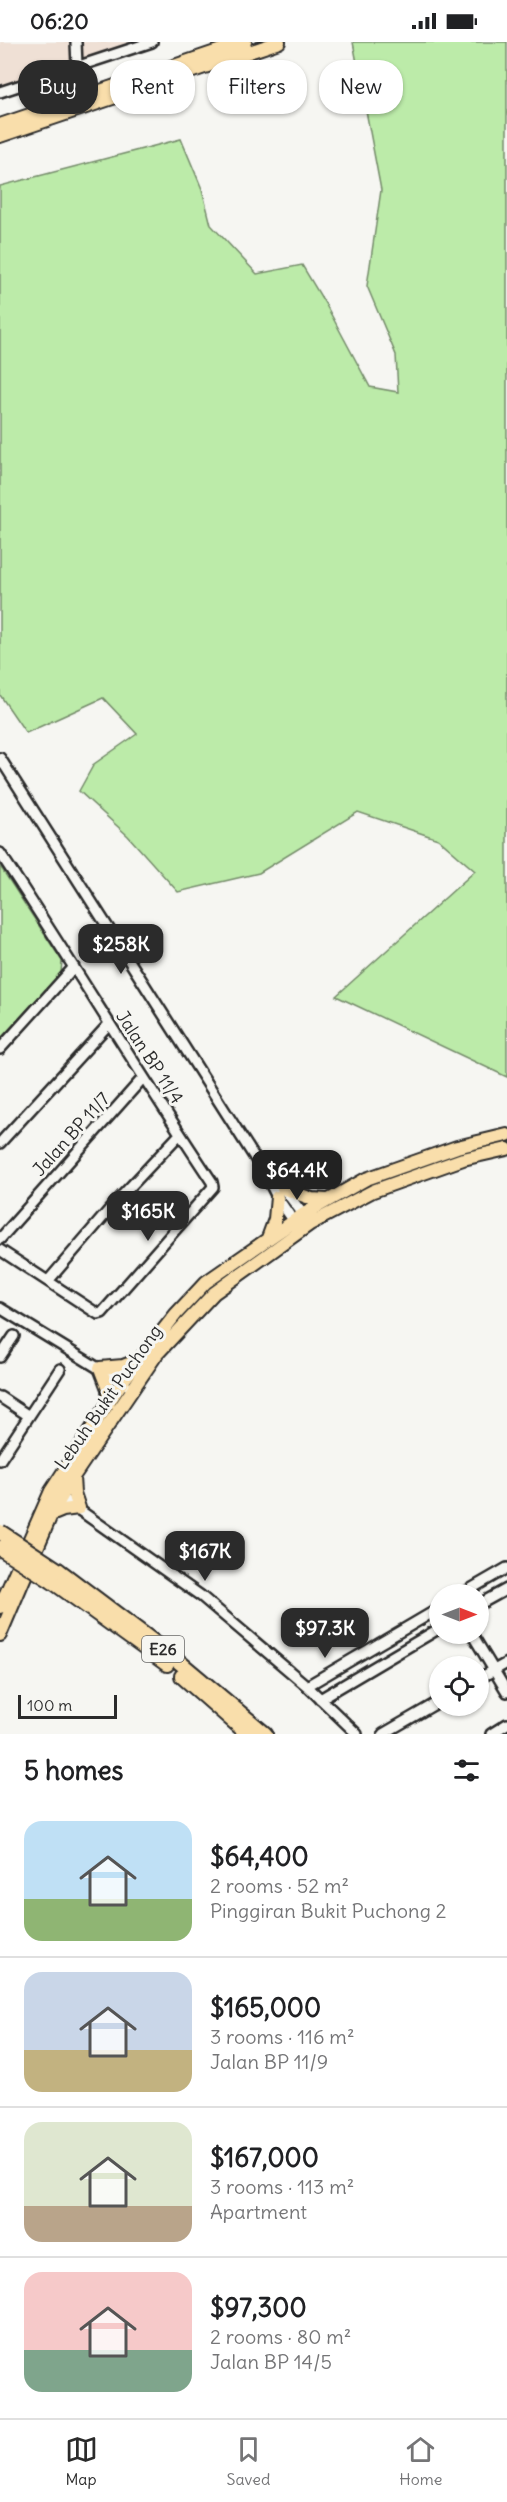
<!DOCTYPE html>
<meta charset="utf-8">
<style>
body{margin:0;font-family:Delius,sans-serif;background:#f6f6f6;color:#202124;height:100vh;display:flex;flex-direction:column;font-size:22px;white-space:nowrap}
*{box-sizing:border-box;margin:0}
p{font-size:20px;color:#757577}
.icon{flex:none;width:33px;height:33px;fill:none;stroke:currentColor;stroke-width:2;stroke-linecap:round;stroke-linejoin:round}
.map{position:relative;height:1692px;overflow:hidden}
.side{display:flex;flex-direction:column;background:#fff;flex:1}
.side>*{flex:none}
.guide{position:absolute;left:18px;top:18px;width:471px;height:54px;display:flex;gap:12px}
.needle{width:39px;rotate:90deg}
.fabs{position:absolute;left:429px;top:1542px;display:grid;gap:12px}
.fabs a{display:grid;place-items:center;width:60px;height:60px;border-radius:50%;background:#fff;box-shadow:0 2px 4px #0004;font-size:30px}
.scale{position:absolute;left:18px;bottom:15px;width:99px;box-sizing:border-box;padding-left:6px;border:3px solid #2b2b2b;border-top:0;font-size:16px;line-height:21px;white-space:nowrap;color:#2b2b2b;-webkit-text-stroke:4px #f6f6f2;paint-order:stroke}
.price{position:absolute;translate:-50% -51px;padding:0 14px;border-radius:12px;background:#2b2b2b;color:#fff;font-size:20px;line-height:39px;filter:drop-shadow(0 2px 3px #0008)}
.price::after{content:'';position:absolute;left:50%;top:36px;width:18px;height:14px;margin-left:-9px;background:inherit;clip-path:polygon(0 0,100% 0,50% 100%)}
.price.on{background:#222;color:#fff}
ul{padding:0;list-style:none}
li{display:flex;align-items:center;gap:18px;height:150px;padding:0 24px}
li+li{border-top:2px solid #e0e0e0}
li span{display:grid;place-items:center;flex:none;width:168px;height:120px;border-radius:18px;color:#555}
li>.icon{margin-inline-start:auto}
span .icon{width:72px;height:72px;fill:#fffc;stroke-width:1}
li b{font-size:26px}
h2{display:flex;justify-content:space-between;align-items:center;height:72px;padding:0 24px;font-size:26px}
.pill{padding:0 21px;border-radius:24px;background:#fff;box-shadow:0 2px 4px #0004;font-size:21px;line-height:54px}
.pill.on{background:#2b2b2b;color:#fff}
.status{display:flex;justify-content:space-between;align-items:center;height:42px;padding:0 30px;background:#fff;direction:ltr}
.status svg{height:16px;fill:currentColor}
.tab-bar{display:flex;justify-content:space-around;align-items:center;height:84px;border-top:2px solid #e0e0e0;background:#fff;font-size:16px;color:#757577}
.tab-bar a{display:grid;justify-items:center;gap:3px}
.tab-bar .on{color:#2b2b2b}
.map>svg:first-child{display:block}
.built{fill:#efe0d5}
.green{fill:#bceba9;stroke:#748b6a;stroke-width:1.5}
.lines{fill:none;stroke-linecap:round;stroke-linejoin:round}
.minor-casing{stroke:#2b2b2b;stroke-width:14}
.major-casing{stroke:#2b2b2b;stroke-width:16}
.highway-casing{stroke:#2b2b2b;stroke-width:18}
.minor{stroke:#f6f6f2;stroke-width:9}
.major{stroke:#f9deab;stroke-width:12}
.highway{stroke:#f9deab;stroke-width:14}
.highway-bridge-casing{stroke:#2b2b2b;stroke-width:18;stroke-linecap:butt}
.highway-bridge{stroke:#f9deab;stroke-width:14}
.labels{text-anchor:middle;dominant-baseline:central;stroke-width:6;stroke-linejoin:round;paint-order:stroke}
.shield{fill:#f6f6f2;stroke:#686867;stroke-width:1.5}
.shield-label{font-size:16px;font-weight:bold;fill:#2b2b2b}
.street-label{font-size:18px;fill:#2b2b2b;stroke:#f6f6f2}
</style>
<div class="status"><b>06:20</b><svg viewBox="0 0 49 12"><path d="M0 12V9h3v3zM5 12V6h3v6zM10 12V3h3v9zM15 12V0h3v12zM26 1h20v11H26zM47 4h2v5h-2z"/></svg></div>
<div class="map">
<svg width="507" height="1692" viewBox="0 0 507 1692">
<rect width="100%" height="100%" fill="#f6f6f2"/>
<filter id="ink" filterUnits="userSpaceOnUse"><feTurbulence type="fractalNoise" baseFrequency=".0167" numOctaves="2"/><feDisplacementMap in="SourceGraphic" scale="12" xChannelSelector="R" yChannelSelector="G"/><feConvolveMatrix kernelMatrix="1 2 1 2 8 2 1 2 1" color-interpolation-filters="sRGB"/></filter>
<g filter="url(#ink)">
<path class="built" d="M0,0H160L0,49Z"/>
<path class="green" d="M353,0H507V1035L336,954L475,829L438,797L358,770L259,831L178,850L128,794L79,749L94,722L137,692L103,656L26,691L0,653V144L181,97L202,147L211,183L257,232L302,223L326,263L370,345L398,350L396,313L367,244L381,148Z
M0,824L62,919L61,931L0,997Z"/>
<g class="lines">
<defs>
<path id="minor" d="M76,0L77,24
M0,50L152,0
M0,716L267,1135L277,1155L297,1184
M0,811C72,920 139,1031 212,1140L213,1145L102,1271L98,1272L0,1208
M0,1007L74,925
M0,1101L109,982
M267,1135L283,1146L306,1176
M0,1197L143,1036
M48,1239L116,1160L180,1092
M0,1266L126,1343
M0,1315L14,1294
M0,1355L29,1374
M0,1418L60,1327
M58,1453L201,1554L307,1644
M462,1552L507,1526
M478,1563L507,1547
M472,1592L507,1650
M478,1637L507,1621
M320,1657L440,1586
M357,1692L307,1644L440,1566
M383,1692L440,1659
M491,1692L507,1682"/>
<path id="major" d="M0,83L245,0
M0,94L279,0
M283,1146L312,1157L328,1158
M268,1196L275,1177L277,1155
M109,1361L108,1347L100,1326L123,1324L136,1319
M51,1473L63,1468L79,1466L74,1451L73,1435
M0,1565L51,1449L122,1340L176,1272L206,1240L304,1172L366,1137L457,1105L507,1093
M0,1593L51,1473L73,1435L156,1313L214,1251L310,1182L373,1149L463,1117L507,1107"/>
<path id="highway" d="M58,1528L172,1614L265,1692
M52,1539L167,1622
M182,1634L248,1692"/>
</defs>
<use href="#minor" class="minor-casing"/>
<use href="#major" class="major-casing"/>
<use href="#highway" class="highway-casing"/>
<use href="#minor" class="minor"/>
<use href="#major" class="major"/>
<use href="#highway" class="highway"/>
<defs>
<path id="highway-bridge" d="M0,1490L58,1528
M0,1506L52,1539"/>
</defs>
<use href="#highway-bridge" class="highway-bridge-casing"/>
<use href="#highway-bridge" class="highway-bridge"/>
</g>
</g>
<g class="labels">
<rect class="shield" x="142" y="1594" width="42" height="26" rx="4.5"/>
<g class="shield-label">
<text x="163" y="1607">E26</text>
</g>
<g class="street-label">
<text transform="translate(150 1015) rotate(57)">Jalan BP 11/4</text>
<text transform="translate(71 1092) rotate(-48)">Jalan BP 11/7</text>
<text transform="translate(108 1355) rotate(-55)">Lebuh Bukit Puchong</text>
</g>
</g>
</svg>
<div class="fabs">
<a><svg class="needle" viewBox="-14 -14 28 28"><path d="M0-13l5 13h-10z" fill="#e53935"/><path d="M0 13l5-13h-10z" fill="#757577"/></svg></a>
<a><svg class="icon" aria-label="locate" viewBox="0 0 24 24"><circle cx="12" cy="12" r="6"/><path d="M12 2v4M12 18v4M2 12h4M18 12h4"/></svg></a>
</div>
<div class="scale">100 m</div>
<b class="price" style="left:121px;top:933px">$258K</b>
<b class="price on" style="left:297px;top:1159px">$64.4K</b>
<b class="price" style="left:148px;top:1200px">$165K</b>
<b class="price" style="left:205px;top:1540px">$167K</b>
<b class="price" style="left:325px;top:1617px">$97.3K</b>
<div class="guide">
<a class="pill on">Buy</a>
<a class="pill">Rent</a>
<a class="pill">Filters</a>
<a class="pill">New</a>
</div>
</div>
<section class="side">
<h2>5 homes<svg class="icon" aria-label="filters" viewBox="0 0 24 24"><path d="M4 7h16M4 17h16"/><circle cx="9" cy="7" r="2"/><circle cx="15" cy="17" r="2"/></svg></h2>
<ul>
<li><span style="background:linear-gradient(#bfe0f5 65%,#8fb573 0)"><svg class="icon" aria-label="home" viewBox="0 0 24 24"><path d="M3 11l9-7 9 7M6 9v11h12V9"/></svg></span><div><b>$64,400</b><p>2 rooms · 52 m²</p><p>Pinggiran Bukit Puchong 2</p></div></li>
<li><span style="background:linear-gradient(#c9d6e8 65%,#c2b280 0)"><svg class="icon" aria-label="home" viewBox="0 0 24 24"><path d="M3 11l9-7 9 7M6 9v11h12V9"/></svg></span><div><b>$165,000</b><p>3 rooms · 116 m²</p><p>Jalan BP 11/9</p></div></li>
<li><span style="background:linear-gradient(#dfe7d0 70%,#b9a48a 0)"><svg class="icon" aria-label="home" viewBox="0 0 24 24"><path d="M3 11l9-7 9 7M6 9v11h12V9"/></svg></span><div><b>$167,000</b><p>3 rooms · 113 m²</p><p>Apartment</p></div></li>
<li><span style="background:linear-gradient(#f6c9c9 65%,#7fa58c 0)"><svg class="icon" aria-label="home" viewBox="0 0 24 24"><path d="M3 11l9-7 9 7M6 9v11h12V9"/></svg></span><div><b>$97,300</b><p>2 rooms · 80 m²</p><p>Jalan BP 14/5</p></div></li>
</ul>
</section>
<nav class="tab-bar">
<a class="on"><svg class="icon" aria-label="map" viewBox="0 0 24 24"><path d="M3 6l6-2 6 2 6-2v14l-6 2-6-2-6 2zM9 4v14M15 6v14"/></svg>Map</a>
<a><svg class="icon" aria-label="saved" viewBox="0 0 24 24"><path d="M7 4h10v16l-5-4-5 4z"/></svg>Saved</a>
<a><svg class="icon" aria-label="home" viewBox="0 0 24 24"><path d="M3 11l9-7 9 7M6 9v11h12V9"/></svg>Home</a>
</nav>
